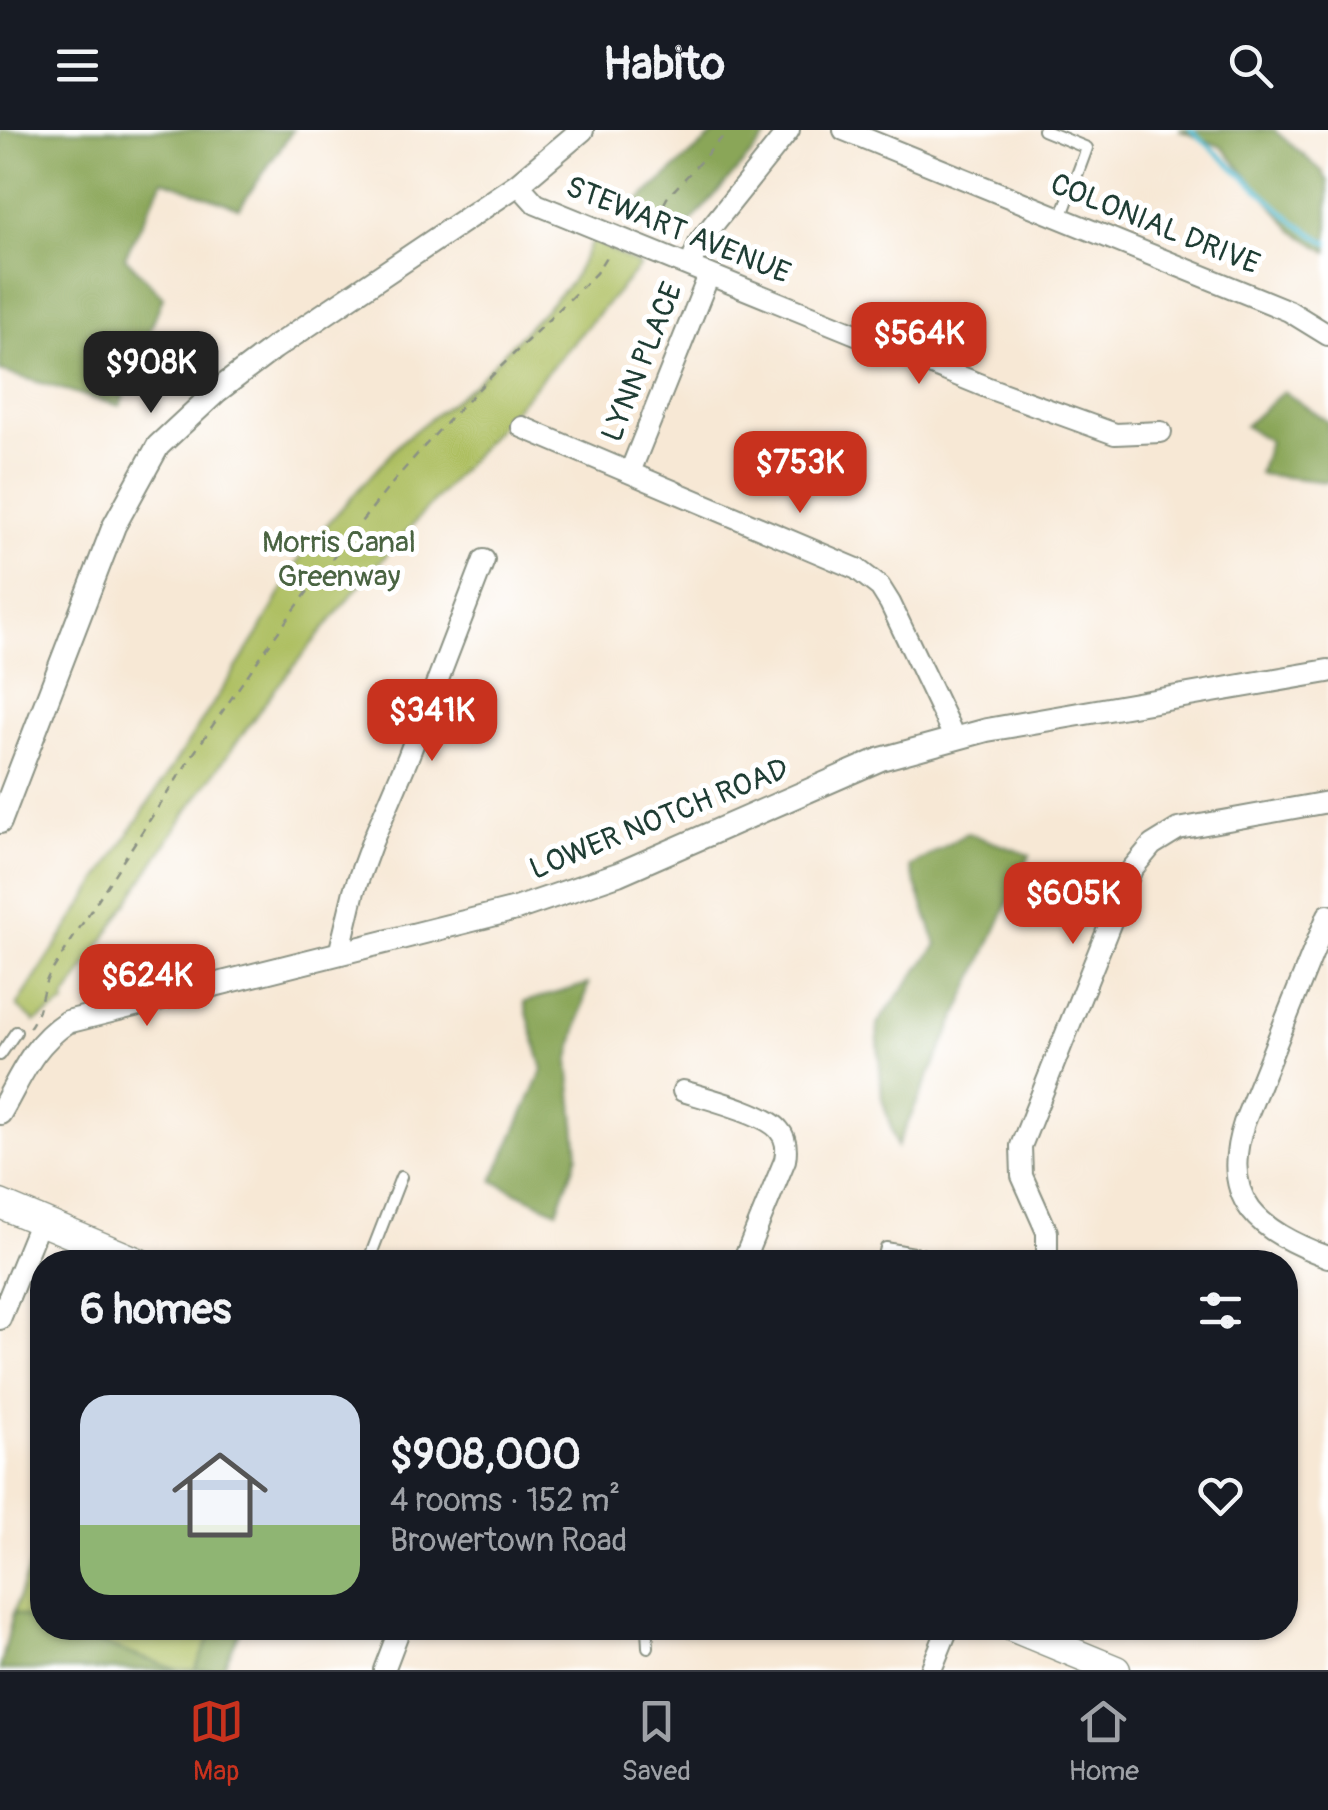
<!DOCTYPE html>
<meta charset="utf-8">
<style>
body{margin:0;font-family:Pangolin,sans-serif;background:#242831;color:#f1f3f6;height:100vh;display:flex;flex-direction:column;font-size:38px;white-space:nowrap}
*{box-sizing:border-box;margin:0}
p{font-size:32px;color:#9ea1a6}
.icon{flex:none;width:55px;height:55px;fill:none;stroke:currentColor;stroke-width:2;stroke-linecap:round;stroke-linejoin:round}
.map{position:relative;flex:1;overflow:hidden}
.details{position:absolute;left:30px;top:1120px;width:1268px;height:390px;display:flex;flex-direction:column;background:#171b24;border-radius:40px;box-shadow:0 2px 8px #0004}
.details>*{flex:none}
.price{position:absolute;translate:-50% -85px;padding:0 22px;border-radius:20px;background:#c8321e;color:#fff;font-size:32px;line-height:65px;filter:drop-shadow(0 2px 5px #0008)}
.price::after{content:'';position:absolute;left:50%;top:60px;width:30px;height:22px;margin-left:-15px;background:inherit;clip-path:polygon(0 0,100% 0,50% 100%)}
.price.active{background:#222;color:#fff}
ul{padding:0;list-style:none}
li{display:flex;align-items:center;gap:30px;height:250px;padding:0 50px}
li span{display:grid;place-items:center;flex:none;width:280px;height:200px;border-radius:30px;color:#555}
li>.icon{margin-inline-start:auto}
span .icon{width:120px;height:120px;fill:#fffc;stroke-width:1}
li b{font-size:42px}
h2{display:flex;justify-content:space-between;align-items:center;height:120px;padding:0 50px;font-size:42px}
header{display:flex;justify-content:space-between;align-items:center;height:130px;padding:0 50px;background:#171b24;font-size:45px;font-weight:700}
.tab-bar{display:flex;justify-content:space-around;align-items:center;height:140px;border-top:2px solid #363941;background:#171b24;font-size:28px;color:#9ea1a6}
.tab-bar a{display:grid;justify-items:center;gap:5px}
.tab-bar .active{color:#c8321e}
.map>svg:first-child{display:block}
.green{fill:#aebf62;stroke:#667e4b;stroke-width:2.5}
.forest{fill:#8aa658;stroke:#547246;stroke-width:2.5}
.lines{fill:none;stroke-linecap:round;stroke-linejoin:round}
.stream{stroke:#54bcd2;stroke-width:5}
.service-casing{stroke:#8b9284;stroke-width:14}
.minor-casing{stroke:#8b9284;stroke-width:24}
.tertiary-casing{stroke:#8b9284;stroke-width:26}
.secondary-casing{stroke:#8b9284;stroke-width:31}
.path{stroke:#8b9284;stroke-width:2.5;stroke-dasharray:8 8;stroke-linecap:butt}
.service{stroke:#fff;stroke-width:10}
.minor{stroke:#fff;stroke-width:20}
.tertiary{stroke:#fff;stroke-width:22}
.secondary{stroke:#fff;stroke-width:28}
.labels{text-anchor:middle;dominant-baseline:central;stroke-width:10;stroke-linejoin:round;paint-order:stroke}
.street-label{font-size:30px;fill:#1f3d34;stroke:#fff}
.park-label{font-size:30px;fill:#4a6442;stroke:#fff}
</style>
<header><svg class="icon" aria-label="menu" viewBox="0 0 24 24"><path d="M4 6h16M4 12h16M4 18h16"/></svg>Habito<svg class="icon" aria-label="search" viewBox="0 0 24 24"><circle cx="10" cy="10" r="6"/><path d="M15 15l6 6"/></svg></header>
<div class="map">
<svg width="1328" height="1540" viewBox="0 0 1328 1540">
<rect width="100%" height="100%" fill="#fff"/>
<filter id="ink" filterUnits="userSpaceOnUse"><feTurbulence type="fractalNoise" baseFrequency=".01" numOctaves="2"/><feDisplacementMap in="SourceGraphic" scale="20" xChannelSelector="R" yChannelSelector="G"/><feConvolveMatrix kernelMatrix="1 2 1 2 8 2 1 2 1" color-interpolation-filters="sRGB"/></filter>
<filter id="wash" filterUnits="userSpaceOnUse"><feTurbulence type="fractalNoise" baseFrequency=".0048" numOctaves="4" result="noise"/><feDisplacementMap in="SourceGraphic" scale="40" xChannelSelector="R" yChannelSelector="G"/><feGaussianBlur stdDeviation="2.25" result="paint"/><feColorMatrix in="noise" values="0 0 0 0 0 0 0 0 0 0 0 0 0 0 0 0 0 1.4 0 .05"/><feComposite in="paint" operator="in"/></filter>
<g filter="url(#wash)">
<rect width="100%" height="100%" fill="#f7e8d5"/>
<path class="green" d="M593,110L640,136L359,456L275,559L192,674L65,869V874L35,892L17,876L257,506L305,419L402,311L474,254L571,152Z
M42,1401V1493L13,1483Z
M55,1498H214L195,1540H178Z"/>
<path class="forest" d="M0,0H293L239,78L163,50L125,127L163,167L120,276L0,241Z
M719,0H773L684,100L630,78Z
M1179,0H1274L1322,41L1328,52V122L1294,101L1222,17Z
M1283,261L1328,292V352L1259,344L1269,311L1245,296Z
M967,703L1030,725L897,1017L882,968L877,894L937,815L910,737Z
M588,854L569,932L578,1025L557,1081L493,1051L543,940L524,872Z
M13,1483L42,1493V1498H55L178,1540H0Z
M214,1498H242L222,1540H195Z"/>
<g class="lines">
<path class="stream" d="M1191,0L1297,94L1328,113"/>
</g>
</g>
<g filter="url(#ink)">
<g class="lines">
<defs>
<path id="service" d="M1043,0L1087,18L1061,88
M0,925L16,902
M368,1132L401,1047
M882,1132L886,1118L964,1132
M647,1498L648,1517"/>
<path id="minor" d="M844,0L1289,181L1328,205
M518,54L536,74L991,259L1115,304L1161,302
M690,136L700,111L789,0
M522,297L857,439L880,457L890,473L955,609
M630,342L709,145
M1328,785L1244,993C1218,1071 1260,1102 1328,1127
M339,824L354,761L372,712L407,630L484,430
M683,961C705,968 766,983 779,1000C787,1009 787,1019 785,1030L743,1132
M1047,1132V1102L1022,1046L1021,1016L1132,739L1152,715L1178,699L1328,672
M0,1189L40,1091
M384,1540L400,1498
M931,1540L948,1498"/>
<path id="tertiary" d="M0,692L114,396L158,316L217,261L274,218L518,54L582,0
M0,983C21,947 31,916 67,892L516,779L618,744L881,629L987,600L1328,541"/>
<path id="secondary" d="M0,1074L138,1132
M1014,1498L1116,1540"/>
</defs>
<use href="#service" class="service-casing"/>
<use href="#minor" class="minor-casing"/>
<use href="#tertiary" class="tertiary-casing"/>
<use href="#secondary" class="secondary-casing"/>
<path class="path" d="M649,102L667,68L729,0
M29,898C41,882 40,865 48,847C157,678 266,506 395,350C456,277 528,211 596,143L607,125"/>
<use href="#service" class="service"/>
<use href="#minor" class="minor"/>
<use href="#tertiary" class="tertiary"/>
<use href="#secondary" class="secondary"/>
</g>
</g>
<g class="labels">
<g class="street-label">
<text transform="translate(1155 94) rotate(22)">COLONIAL DRIVE</text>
<text transform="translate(678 100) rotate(22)">STEWART AVENUE</text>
<text transform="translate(642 232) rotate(-68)">LYNN PLACE</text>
<text transform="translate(659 689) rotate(-22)">LOWER NOTCH ROAD</text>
</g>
<g class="park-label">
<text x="339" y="412">Morris Canal<tspan x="339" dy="34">Greenway</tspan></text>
</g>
</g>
</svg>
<b class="price" style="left:919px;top:257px">$564K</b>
<b class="price active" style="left:151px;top:286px">$908K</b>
<b class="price" style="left:800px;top:386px">$753K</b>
<b class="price" style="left:432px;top:634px">$341K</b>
<b class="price" style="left:1073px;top:817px">$605K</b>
<b class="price" style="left:147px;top:899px">$624K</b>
<section class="details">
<h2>6 homes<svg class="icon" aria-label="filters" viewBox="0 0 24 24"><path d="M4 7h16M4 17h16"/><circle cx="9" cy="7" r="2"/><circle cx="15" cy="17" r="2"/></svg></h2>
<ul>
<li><span style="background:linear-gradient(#c9d6e8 65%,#8fb573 0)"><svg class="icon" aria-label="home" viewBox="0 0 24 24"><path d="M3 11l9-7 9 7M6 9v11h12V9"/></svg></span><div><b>$908,000</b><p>4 rooms · 152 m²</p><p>Browertown Road</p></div><svg class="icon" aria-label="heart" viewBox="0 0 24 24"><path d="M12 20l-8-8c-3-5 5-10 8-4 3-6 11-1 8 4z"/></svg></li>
</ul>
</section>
</div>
<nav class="tab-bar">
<a class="active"><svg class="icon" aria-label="map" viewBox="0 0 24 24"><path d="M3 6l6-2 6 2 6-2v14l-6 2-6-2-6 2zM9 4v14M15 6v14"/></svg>Map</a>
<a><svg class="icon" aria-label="saved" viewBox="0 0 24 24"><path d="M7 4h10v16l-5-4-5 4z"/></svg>Saved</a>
<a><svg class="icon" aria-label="home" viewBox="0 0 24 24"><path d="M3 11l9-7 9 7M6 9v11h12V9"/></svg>Home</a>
</nav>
